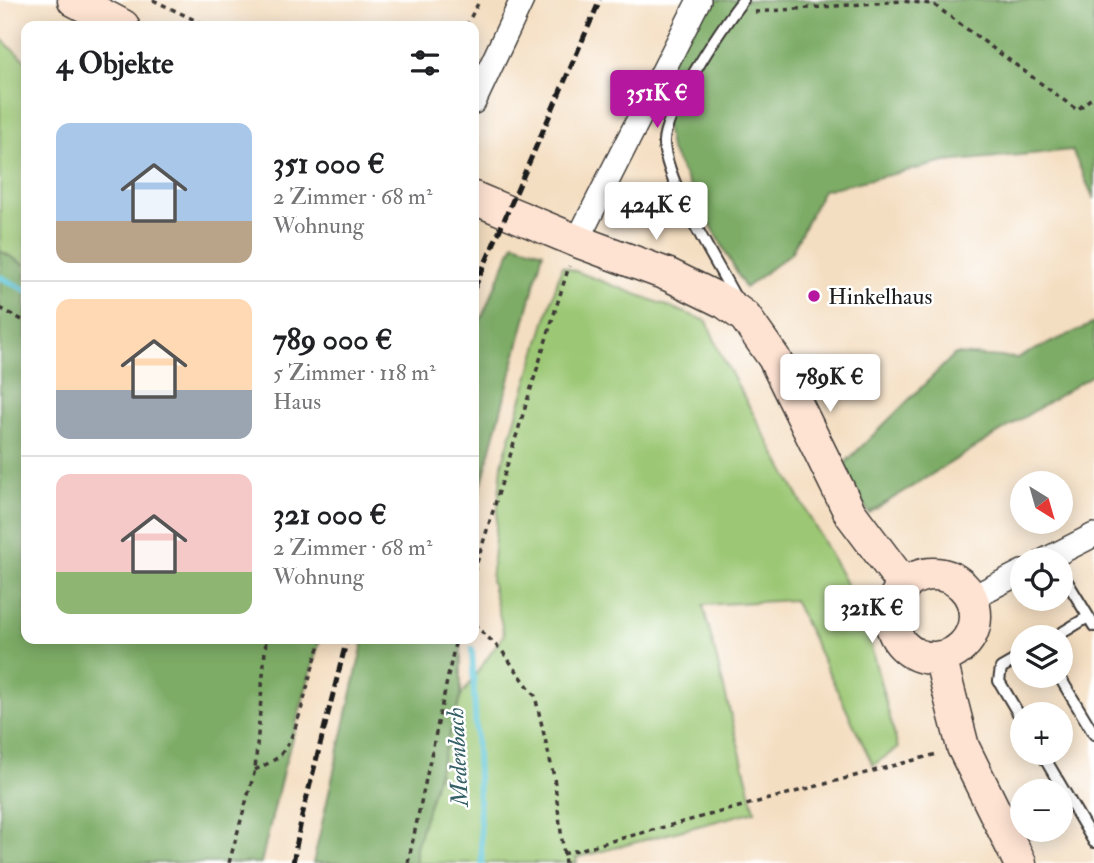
<!DOCTYPE html>
<html lang="de">
<meta charset="utf-8">
<style>
body{margin:0;font-family:"IM FELL Double Pica",serif;background:#f2f2f2;color:#202124;height:100vh;display:flex;flex-direction:column;font-size:26px;white-space:nowrap}
*{box-sizing:border-box;margin:0}
p{font-size:23px;color:#757577}
.icon{flex:none;width:38px;height:38px;fill:none;stroke:currentColor;stroke-width:2;stroke-linecap:round;stroke-linejoin:round}
.map{position:relative;flex:1;overflow:hidden}
.drawer{position:absolute;left:21px;top:21px;width:458px;height:623px;display:flex;flex-direction:column;background:#fff;border-radius:14px;box-shadow:0 4px 18px #0003}
.drawer>*{flex:none}
.needle{width:46px;rotate:143deg}
.buttons{position:absolute;left:1010px;top:471px;display:grid;gap:14px}
.buttons a{display:grid;place-items:center;width:63px;height:63px;border-radius:50%;background:#fff;box-shadow:0 4px 18px #0003;font-size:35px}
.price{position:absolute;translate:-50% -60px;padding:0 16px;border-radius:7px;background:#fff;color:#222;font-size:23px;line-height:46px;filter:drop-shadow(0 2px 4px #0008)}
.price::after{content:'';position:absolute;left:50%;top:42px;width:21px;height:16px;margin-left:-10px;background:inherit;clip-path:polygon(0 0,100% 0,50% 100%)}
.price.on{background:#b5179e;color:#fff}
ul{padding:0;list-style:none}
li{display:flex;align-items:center;gap:21px;height:175px;padding:0 35px}
li+li{border-top:2px solid #e0e0e0}
li span{display:grid;place-items:center;flex:none;width:196px;height:140px;border-radius:14px;color:#555}
li>.icon{margin-inline-start:auto}
span .icon{width:84px;height:84px;fill:#fffc;stroke-width:1}
li b{font-size:30px}
h2{display:flex;justify-content:space-between;align-items:center;height:84px;padding:0 35px;font-size:30px}
.map>svg:first-child{display:block}
.green{fill:#9cc875;stroke:#5c7248;stroke-width:2}
.forest{fill:#7dac66;stroke:#4c6441;stroke-width:2}
.lines{fill:none;stroke-linecap:round;stroke-linejoin:round}
.stream{stroke:#5bc5d7;stroke-width:6}
.service-casing{stroke:#3c3935;stroke-width:14}
.minor-casing{stroke:#3c3935;stroke-width:26}
.secondary-casing{stroke:#3c3935;stroke-width:35}
.path{stroke:#3c3935;stroke-width:3.5;stroke-dasharray:5 5;stroke-linecap:butt}
.service{stroke:#fff;stroke-width:10}
.minor{stroke:#fff;stroke-width:23}
.secondary{stroke:#fee3d2;stroke-width:32}
.rail{stroke:#1c1c1c;stroke-width:5;stroke-dasharray:10 5;stroke-linecap:butt}
.poi-dot{fill:#b5179e;stroke:#fff;stroke-width:2.5}
.labels{text-anchor:middle;dominant-baseline:central;stroke-width:5;stroke-linejoin:round;paint-order:stroke}
.poi-label{font-size:23px;fill:#1c1c1c;stroke:#fff;text-anchor:start}
.water-label{font-size:24px;font-style:italic;fill:#356067;stroke:#fff}
</style>
<div class="map">
<svg width="1094" height="863" viewBox="0 0 1094 863">
<rect width="100%" height="100%" fill="#fff"/>
<filter id="ink" filterUnits="userSpaceOnUse"><feTurbulence type="fractalNoise" baseFrequency=".0143" numOctaves="2"/><feDisplacementMap in="SourceGraphic" scale="14" xChannelSelector="R" yChannelSelector="G"/><feConvolveMatrix kernelMatrix="1 2 1 2 8 2 1 2 1" color-interpolation-filters="sRGB"/></filter>
<filter id="wash" filterUnits="userSpaceOnUse"><feTurbulence type="fractalNoise" baseFrequency=".00686" numOctaves="4" result="noise"/><feDisplacementMap in="SourceGraphic" scale="28" xChannelSelector="R" yChannelSelector="G"/><feGaussianBlur stdDeviation="1.57" result="paint"/><feColorMatrix in="noise" values="0 0 0 0 0 0 0 0 0 0 0 0 0 0 0 0 0 1.4 0 .05"/><feComposite in="paint" operator="in"/></filter>
<g filter="url(#wash)">
<rect width="100%" height="100%" fill="#f4dec1"/>
<path class="green" d="M0,38L26,61V265L0,251Z
M562,266L707,321L719,351L862,613L898,748L873,765L794,600L703,605L755,811L576,858L577,863H416V847L461,696L504,634L491,580L502,464Z"/>
<path class="forest" d="M688,0H1094V199L1072,150L946,162L823,190L791,253L745,288L670,149L656,72Z
M514,243L543,252L474,513V335Z
M0,251L26,265V639H320L283,771L261,863H0Z
M1094,323V374L869,513L841,467L955,354L1017,358Z
M364,639H461V696L416,847V863H313Z"/>
<g class="lines">
<path class="stream" d="M0,277L26,290
M472,649L482,863"/>
</g>
</g>
<g filter="url(#ink)">
<g class="lines">
<defs>
<path id="service" d="M736,299C716,261 667,184 664,144C661,117 724,24 743,0
M1060,570L1094,626
M1055,637L1088,617
M1022,656L1001,668L999,681L1022,720
M1059,676L1094,734
M1041,752L1094,842"/>
<path id="minor" d="M474,102L522,0
M577,241L699,0
M1045,560L1094,535
M971,598L1022,572"/>
<path id="secondary" d="M74,0L123,26
M474,198L577,241L669,275L726,303L745,317L774,358L850,513L905,586
M891 616a42 42 0 1 1 84 0a42 42 0 1 1-84 0Z
M940,657L963,747L1020,863"/>
</defs>
<use href="#service" class="service-casing"/>
<use href="#minor" class="minor-casing"/>
<use href="#secondary" class="secondary-casing"/>
<path class="path" d="M153,0L207,26
M755,12L902,1L933,4L1077,110L1094,96
M466,26L480,0
M0,308L26,322
M474,572L569,266
M474,624L502,651L535,696L554,777L565,863
M255,770C262,766 273,762 279,756C302,733 307,670 323,639
M563,854L937,754
M229,863L255,770L266,639
M408,863L456,639"/>
<use href="#service" class="service"/>
<use href="#minor" class="minor"/>
<use href="#secondary" class="secondary"/>
<path class="rail" d="M474,289L600,0
M293,863L302,816L347,639"/>
</g>
</g>
<circle class="poi-dot" cx="814" cy="296" r="7"/>
<g class="labels">
<g class="poi-label">
<text x="828" y="296">Hinkelhaus</text>
</g>
<g class="water-label">
<text transform="translate(458 757) rotate(-93)">Medenbach</text>
</g>
</g>
</svg>
<div class="buttons">
<a><svg class="needle" viewBox="-14 -14 28 28"><path d="M0-13l5 13h-10z" fill="#e53935"/><path d="M0 13l5-13h-10z" fill="#757577"/></svg></a>
<a><svg class="icon" aria-label="locate" viewBox="0 0 24 24"><circle cx="12" cy="12" r="6"/><path d="M12 2v4M12 18v4M2 12h4M18 12h4"/></svg></a>
<a><svg class="icon" aria-label="layers" viewBox="0 0 24 24"><path d="M12 4l9 5-9 5-9-5zM3 14l9 5 9-5"/></svg></a>
<a>+</a>
<a>−</a>
</div>
<b class="price on" style="left:657px;top:130px">351K €</b>
<b class="price" style="left:656px;top:242px">424K €</b>
<b class="price" style="left:830px;top:414px">789K €</b>
<b class="price" style="left:872px;top:645px">321K €</b>
<section class="drawer">
<h2>4 Objekte<svg class="icon" aria-label="filters" viewBox="0 0 24 24"><path d="M4 7h16M4 17h16"/><circle cx="9" cy="7" r="2"/><circle cx="15" cy="17" r="2"/></svg></h2>
<ul>
<li><span style="background:linear-gradient(#a9c7e8 70%,#b9a48a 0)"><svg class="icon" aria-label="home" viewBox="0 0 24 24"><path d="M3 11l9-7 9 7M6 9v11h12V9"/></svg></span><div><b>351 000 €</b><p>2 Zimmer · 68 m²</p><p>Wohnung</p></div></li>
<li><span style="background:linear-gradient(#ffd9b3 65%,#9aa5b1 0)"><svg class="icon" aria-label="home" viewBox="0 0 24 24"><path d="M3 11l9-7 9 7M6 9v11h12V9"/></svg></span><div><b>789 000 €</b><p>5 Zimmer · 118 m²</p><p>Haus</p></div></li>
<li><span style="background:linear-gradient(#f6c9c9 70%,#8fb573 0)"><svg class="icon" aria-label="home" viewBox="0 0 24 24"><path d="M3 11l9-7 9 7M6 9v11h12V9"/></svg></span><div><b>321 000 €</b><p>2 Zimmer · 68 m²</p><p>Wohnung</p></div></li>
</ul>
</section>
</div>
